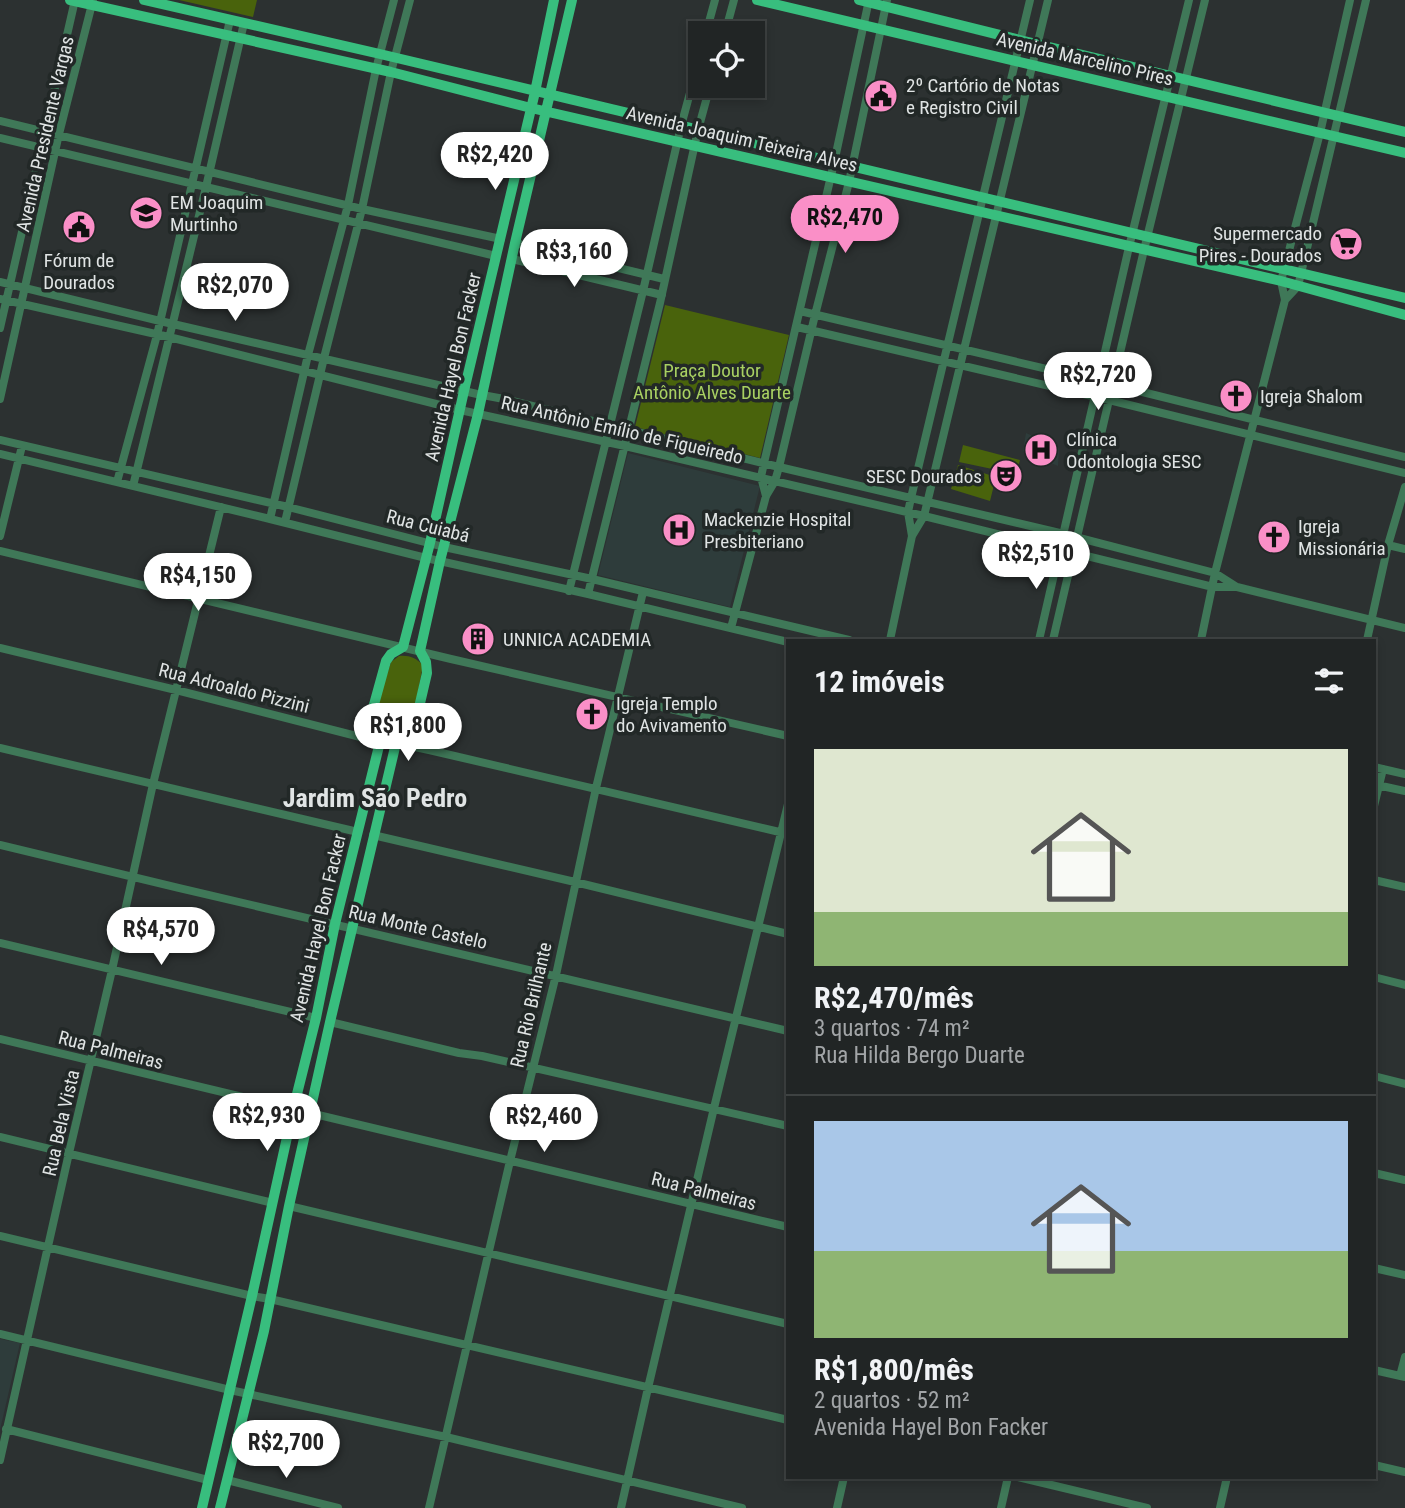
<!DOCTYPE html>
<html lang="pt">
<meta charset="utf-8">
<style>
body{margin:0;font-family:"Roboto Condensed",sans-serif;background:#2d3132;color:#f1f3f6;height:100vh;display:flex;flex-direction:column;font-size:26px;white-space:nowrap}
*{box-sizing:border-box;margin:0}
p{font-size:23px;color:#a2a5a7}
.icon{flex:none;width:38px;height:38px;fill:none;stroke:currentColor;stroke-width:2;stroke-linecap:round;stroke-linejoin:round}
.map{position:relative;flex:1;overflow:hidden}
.details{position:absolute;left:786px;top:639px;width:590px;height:840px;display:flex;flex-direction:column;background:#212525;border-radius:0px;box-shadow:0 4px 10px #0003,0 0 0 2px #3e4242}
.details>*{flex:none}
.controls{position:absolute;left:688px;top:21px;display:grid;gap:14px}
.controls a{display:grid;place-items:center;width:77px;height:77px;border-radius:0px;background:#212525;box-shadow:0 4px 10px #0003,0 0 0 2px #3e4242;font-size:35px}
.price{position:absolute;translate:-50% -60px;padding:0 16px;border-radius:24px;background:#fff;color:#222;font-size:23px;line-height:46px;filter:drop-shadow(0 2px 4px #0008)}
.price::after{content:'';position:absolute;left:50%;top:42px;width:21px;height:16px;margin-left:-10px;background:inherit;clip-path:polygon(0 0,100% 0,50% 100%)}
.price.on{background:#fa8fc7;color:#111}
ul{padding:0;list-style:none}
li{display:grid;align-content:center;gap:14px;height:371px;padding:0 28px}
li+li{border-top:2px solid #3e4242}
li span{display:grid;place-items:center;height:217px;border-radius:0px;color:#555}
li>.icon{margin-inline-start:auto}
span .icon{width:126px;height:126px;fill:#fffc;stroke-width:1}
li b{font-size:30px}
h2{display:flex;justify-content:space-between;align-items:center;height:84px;padding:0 28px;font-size:30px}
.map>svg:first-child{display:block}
.built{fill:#2e3c3b}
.green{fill:#49630c}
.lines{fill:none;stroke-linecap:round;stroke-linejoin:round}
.minor{stroke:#3f7858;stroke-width:8}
.major{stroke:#38be7e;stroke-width:10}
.labels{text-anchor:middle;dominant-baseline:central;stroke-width:7;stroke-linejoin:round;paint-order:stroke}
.street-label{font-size:19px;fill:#e0e4e4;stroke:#222827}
.poi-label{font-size:19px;fill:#e0e4e4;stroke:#222827;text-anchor:start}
.park-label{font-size:19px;fill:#a8d062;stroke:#222827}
.district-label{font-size:26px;font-weight:bold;fill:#e0e4e4;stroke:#222827}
</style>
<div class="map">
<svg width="1405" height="1508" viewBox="0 0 1405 1508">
<rect width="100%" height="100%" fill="#2c3131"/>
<path class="built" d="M1026,433L1059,448L1058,466L1023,451Z
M628,453L760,486L730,607L598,575Z
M0,1339L20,1343L0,1430Z"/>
<path class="green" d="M179,0H257L253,17Z
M665,305L789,335L760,458L635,427Z
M963,445L1020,460L1016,474L959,462Z
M958,465L996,477L990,501L951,489Z
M399,656C409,655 416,658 423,665L411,729L395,740L384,737L375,729V712L391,662Z"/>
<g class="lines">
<path class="minor" d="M706,33L715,0
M725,33L734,0
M0,121L362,209L501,239
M0,138L496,256
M515,243L664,279
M512,259L662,295
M0,282L160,321L477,394L504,399L779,467L1064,534L1215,573L1237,587
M0,299L169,337L460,410L625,446L924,516L1213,587H1237L1405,628
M1285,300L1298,286L1366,0
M800,311L1098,381L1405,457
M797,327L1109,400L1405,473
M0,328L75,0
M0,399L59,134L93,0
M0,440L288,507L444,547L592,579L849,640
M0,454L270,519L426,558L588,594L788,642
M117,482L157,335L230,20
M133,486L206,187L244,23
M766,496L761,477L764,463L834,163L869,0
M270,519L308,355L348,205L376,69L394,0
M285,522L324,358L362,209L391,72L410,0
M0,536L22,446
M912,536L908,512L911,498L1030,0
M1388,545L1405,549
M0,551L451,659L788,736
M569,591L643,291L681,126L700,56
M588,594L660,303L698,130L710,86
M731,628L766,496L775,481L779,467L815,315L849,182L887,0
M890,640L912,536L924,516L1048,0
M1039,640L1129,247L1189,0
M1053,640L1144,250L1205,0
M1201,640L1215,573L1285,300L1281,281L1320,133L1350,0
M1367,640L1388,545L1405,487
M0,648L176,690L380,742L396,743L429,750L788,834
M0,748L358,832
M1374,767L1405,774
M1377,785L1405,791
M1374,806L1383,769
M373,835L575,882L788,934
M0,845C262,909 525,967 788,1031
M1374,880L1405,887
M0,943L316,1018
M1374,977L1405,985
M330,1022L459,1053L482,1056L788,1126
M0,1039L788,1227
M1374,1076L1405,1084
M0,1137L273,1203
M1374,1173L1405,1180
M289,1206L788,1324
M0,1236L252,1296L270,1299L788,1420
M1374,1268L1405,1275
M0,1334L230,1390L446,1437L742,1508
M1374,1370L1405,1377
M1400,1376L1405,1357
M6,1429L208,1480
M0,1460L69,1153L112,970L153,784L221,507
M1374,1465L1405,1472
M1018,1477L1147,1508
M227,1480L338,1508
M429,1508L510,1161L556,975L596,788L643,592
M621,1508L648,1388L714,1108L788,804
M837,1508L844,1477
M1001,1508L1008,1477
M1220,1508L1227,1477"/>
<path class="major" d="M70,0L391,72L531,108L1281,281L1405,315
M144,0L380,54L1405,298
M757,0L1405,153
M859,0L1020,40L1405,132
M202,1508L252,1296L293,1110L316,1018L335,924L380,742L370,729V719L386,661L391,654L403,647L430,543L464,391L535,92L554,0
M220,1508L264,1331L289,1206L330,1022L396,743L408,737L414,729L427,673L426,662L420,651L440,561L478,414L515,243L572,0"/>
</g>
<defs>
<symbol id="civic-disc" viewBox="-11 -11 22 22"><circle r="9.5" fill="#fa8fc7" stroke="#222827"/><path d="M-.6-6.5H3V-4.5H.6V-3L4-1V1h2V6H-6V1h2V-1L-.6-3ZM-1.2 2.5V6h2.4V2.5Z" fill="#111"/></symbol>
<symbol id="school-disc" viewBox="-11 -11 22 22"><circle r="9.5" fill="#fa8fc7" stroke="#222827"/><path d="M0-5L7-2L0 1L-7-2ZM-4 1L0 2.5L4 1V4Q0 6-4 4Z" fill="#111"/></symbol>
<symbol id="supermarket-disc" viewBox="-11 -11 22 22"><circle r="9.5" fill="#fa8fc7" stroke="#222827"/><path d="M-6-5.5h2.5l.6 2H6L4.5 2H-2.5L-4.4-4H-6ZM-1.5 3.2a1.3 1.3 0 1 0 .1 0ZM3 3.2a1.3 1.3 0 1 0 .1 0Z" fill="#111"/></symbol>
<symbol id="church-disc" viewBox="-11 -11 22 22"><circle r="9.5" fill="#fa8fc7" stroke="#222827"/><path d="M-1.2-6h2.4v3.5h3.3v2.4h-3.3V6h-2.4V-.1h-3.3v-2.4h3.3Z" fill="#111"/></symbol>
<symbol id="hospital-disc" viewBox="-11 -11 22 22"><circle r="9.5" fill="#fa8fc7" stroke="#222827"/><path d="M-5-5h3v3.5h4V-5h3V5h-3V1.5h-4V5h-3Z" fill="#111"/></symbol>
<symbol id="theatre-disc" viewBox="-11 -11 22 22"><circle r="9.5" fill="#fa8fc7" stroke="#222827"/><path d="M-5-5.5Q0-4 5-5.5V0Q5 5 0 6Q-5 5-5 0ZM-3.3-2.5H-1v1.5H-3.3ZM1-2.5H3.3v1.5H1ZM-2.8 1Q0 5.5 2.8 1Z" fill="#111"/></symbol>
<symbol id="building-disc" viewBox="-11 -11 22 22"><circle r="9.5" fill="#fa8fc7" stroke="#222827"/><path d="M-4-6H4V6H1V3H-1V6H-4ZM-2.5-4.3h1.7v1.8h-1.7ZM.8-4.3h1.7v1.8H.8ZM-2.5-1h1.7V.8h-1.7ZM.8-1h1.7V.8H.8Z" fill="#111"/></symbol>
</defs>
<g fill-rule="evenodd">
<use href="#civic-disc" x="862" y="77" width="38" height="38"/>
<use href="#school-disc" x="127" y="194" width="38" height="38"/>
<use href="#civic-disc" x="60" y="208" width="38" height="38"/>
<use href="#supermarket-disc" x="1327" y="225" width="38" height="38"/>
<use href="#church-disc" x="1217" y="377" width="38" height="38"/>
<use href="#hospital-disc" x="1022" y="431" width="38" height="38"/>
<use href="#theatre-disc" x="987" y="457" width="38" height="38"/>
<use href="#hospital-disc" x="660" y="511" width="38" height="38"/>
<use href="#church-disc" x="1255" y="518" width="38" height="38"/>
<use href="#building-disc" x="459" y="620" width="38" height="38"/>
<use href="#church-disc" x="573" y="695" width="38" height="38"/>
</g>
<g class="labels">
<g class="street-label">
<text transform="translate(1085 59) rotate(13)">Avenida Marcelino Pires</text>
<text transform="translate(45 134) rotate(-77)">Avenida Presidente Vargas</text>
<text transform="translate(742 139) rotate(13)">Avenida Joaquim Teixeira Alves</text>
<text transform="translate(453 367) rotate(-77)">Avenida Hayel Bon Facker</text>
<text transform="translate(622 430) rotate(13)">Rua Antônio Emílio de Figueiredo</text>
<text transform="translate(428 526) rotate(14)">Rua Cuiabá</text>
<text transform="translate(234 688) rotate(14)">Rua Adroaldo Pizzini</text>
<text transform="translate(418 927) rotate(13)">Rua Monte Castelo</text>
<text transform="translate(318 928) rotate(-77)">Avenida Hayel Bon Facker</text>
<text transform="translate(531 1005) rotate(-77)">Rua Rio Brilhante</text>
<text transform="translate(111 1050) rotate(14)">Rua Palmeiras</text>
<text transform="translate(61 1123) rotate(-77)">Rua Bela Vista</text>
<text transform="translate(704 1191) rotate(14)">Rua Palmeiras</text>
</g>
<g class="poi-label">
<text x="906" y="85">2º Cartório de Notas<tspan x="906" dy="22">e Registro Civil</tspan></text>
<text x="170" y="202">EM Joaquim<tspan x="170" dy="22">Murtinho</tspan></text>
<text x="1322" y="233" text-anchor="end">Supermercado<tspan x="1322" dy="22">Pires - Dourados</tspan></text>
<text x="79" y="260" text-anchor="middle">Fórum de<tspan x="79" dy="22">Dourados</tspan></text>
<text x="1260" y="396">Igreja Shalom</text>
<text x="1066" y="439">Clínica<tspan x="1066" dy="22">Odontologia SESC</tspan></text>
<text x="982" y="476" text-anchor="end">SESC Dourados</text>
<text x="704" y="519">Mackenzie Hospital<tspan x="704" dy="22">Presbiteriano</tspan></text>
<text x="1298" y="526">Igreja<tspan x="1298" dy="22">Missionária</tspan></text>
<text x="503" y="639">UNNICA ACADEMIA</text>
<text x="616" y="703">Igreja Templo<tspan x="616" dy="22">do Avivamento</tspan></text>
</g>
<g class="park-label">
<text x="712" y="370">Praça Doutor<tspan x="712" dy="22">Antônio Alves Duarte</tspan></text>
</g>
<g class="district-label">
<text x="375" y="798">Jardim São Pedro</text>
</g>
</g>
</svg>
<div class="controls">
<a><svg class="icon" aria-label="locate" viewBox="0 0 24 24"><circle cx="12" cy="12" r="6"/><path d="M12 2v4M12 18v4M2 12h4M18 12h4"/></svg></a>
</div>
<b class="price" style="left:495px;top:192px">R$2,420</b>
<b class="price on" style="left:845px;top:255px">R$2,470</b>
<b class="price" style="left:574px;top:289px">R$3,160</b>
<b class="price" style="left:235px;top:323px">R$2,070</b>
<b class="price" style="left:1098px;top:412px">R$2,720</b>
<b class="price" style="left:1036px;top:591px">R$2,510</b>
<b class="price" style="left:198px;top:613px">R$4,150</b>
<b class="price" style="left:408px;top:763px">R$1,800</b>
<b class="price" style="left:161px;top:967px">R$4,570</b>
<b class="price" style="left:267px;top:1153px">R$2,930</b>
<b class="price" style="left:544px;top:1154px">R$2,460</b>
<b class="price" style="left:286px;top:1480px">R$2,700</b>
<section class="details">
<h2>12 imóveis<svg class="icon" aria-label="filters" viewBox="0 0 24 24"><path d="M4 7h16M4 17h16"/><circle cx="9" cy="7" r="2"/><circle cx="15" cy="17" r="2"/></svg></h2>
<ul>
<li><span style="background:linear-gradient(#dfe7d0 75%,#8fb573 0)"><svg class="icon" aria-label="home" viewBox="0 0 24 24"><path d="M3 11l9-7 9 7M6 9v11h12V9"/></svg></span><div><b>R$2,470/mês</b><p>3 quartos · 74 m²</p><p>Rua Hilda Bergo Duarte</p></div></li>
<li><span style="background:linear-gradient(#a9c7e8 60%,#8fb573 0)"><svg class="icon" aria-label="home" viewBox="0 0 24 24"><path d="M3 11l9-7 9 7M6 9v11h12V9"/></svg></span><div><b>R$1,800/mês</b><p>2 quartos · 52 m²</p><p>Avenida Hayel Bon Facker</p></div></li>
</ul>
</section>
</div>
